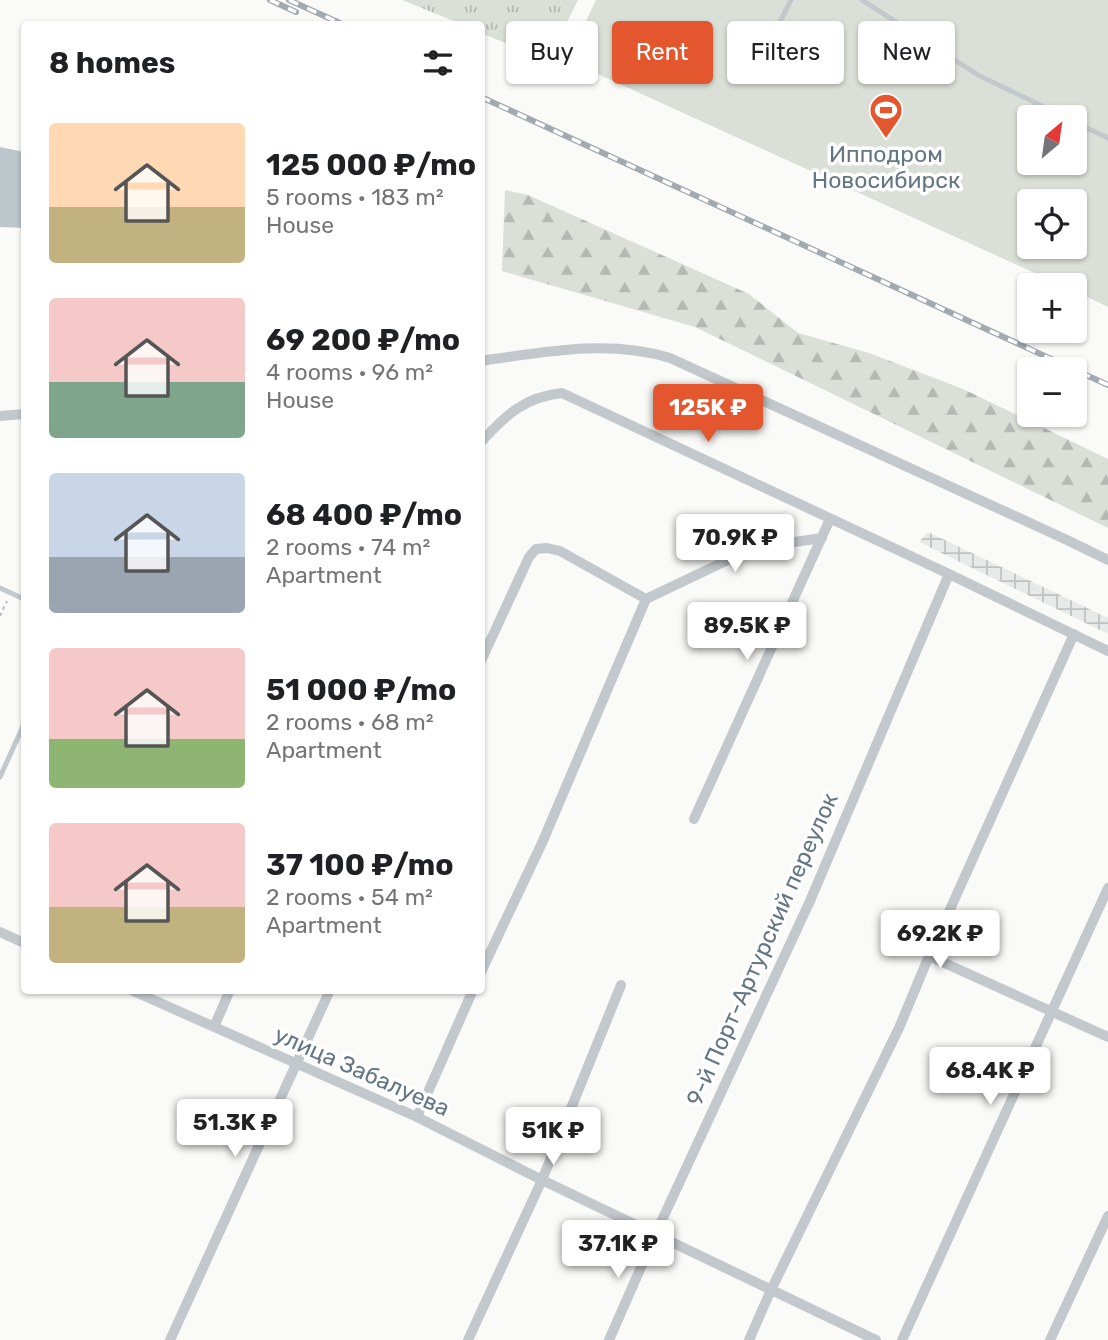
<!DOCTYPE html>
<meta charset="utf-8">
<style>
body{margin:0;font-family:Rubik,sans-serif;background:#f2f2f2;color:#202124;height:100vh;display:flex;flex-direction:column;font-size:26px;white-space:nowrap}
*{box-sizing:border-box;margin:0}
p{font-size:23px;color:#757577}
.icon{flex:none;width:38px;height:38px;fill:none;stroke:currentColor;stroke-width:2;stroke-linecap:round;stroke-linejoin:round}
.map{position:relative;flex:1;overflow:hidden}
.sheet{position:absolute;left:21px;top:21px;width:464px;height:973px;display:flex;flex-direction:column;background:#fff;border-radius:7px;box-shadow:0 2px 5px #0004}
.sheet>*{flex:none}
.guide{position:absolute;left:506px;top:21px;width:497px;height:63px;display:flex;gap:14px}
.needle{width:46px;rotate:29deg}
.fabs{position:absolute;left:1017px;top:105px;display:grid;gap:14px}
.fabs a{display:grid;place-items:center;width:70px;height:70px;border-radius:7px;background:#fff;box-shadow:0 2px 5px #0004;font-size:35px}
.price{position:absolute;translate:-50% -60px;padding:0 16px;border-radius:7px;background:#fff;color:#222;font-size:23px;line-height:46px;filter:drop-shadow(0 2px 4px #0008)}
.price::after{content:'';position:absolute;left:50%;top:42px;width:21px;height:16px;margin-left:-10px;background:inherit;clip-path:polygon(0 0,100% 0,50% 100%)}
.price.on{background:#e4572e;color:#fff}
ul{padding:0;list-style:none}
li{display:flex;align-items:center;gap:21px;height:175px;padding:0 28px}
li span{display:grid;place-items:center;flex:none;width:196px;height:140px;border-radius:7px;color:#555}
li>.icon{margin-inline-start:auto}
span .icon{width:84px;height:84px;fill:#fffc;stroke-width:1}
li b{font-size:30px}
h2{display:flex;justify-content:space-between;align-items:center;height:84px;padding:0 28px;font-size:30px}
.tag{padding:0 24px;border-radius:7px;background:#fff;box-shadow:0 2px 5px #0004;font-size:24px;line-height:63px}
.tag.on{background:#e4572e;color:#fff}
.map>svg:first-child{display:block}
.industrial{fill:url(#industrial-grid)}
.grass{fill:url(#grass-tufts)}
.forest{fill:url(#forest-firs)}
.pitch{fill:#dadfd7;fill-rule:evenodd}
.water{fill:#bbc7cb}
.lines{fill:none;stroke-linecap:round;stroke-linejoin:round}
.path{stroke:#bbbfc2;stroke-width:2;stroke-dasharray:3.5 3.5;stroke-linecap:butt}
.lane{stroke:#c3c8cc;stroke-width:5}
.street{stroke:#c3c8cc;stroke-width:10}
.rail-casing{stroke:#a2aab0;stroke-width:6}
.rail{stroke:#fff;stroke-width:3.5;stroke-dasharray:10;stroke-linecap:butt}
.labels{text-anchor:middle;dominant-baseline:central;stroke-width:7;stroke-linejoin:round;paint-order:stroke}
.poi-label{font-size:23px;fill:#657683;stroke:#fff}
.street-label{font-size:23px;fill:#657683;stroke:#fff}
</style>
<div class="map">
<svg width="1108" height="1340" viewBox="0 0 1108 1340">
<defs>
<pattern id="industrial-grid" width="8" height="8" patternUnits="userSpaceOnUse" patternTransform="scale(1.75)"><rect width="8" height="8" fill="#e8e9e9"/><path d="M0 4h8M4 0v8" fill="none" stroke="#c0c1c2"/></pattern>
<pattern id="grass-tufts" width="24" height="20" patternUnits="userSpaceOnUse" patternTransform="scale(1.75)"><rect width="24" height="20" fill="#dadfd7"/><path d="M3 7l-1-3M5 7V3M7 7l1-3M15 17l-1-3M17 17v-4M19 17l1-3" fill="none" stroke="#b4b9b4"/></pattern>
<pattern id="forest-firs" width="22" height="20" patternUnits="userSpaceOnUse" patternTransform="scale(1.75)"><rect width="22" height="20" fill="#dadfd7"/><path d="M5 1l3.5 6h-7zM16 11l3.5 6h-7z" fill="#b4b9b4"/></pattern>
</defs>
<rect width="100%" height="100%" fill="#fafaf8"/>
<path class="industrial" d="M928,532L1108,618V634L919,542Z"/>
<path class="grass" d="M402,0H578L548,61L481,33V24H461Z"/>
<path class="forest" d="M505,190L528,195L749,294L798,333L869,353L963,389L1108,459V528L695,327L502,271Z"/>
<path class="pitch" d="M596,0H1108V307L1075,291L1074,285H1061L567,60ZM1029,117H1074V163H1029ZM1029,201H1074V247H1029Z"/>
<path class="water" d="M0,147L24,152V228L0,227Z"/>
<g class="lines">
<path class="path" d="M0,616L7,601"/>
<path class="lane" d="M862,0L978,75L1065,117
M752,78L791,0
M1074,122L1108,138
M0,588L24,599
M0,777L24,724"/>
<path class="street" d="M481,361C543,352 609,339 670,358L1067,540L1108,560
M0,416L24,414
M481,442C506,415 524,397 562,393L949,574L1108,651
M481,661L529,557L536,549L547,548L560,551L646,599
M694,819L830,519
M0,932L24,943
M929,956L1108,1037
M481,972L542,843L646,599L732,558L781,544L822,538
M131,990L417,1117L542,1180L876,1340
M214,1027L230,990
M417,1117L473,990
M170,1340L330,990
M468,1340L542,1180L621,985
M609,1340L656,1233L810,901L949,574
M749,1340L771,1290L899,1028L929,956L1074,634
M902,1340L1108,888
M1050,1340L1108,1216"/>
<defs>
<path id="rail" d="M270,0L296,12
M289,0L342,24
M481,97L1108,385"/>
</defs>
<use href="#rail" class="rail-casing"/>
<use href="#rail" class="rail"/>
</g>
<defs>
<symbol id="stadium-pin" viewBox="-11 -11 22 30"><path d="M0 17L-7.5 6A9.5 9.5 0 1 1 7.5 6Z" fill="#e4572e" stroke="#fff"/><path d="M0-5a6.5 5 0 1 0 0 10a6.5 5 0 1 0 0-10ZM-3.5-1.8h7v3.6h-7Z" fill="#fff"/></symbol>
</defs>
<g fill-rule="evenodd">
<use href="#stadium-pin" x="867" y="91" width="38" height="52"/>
</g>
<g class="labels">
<g class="poi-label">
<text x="886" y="154">Ипподром<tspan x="886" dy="26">Новосибирск</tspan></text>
</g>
<g class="street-label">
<text transform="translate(762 949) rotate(-66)">9-й Порт-Артурский переулок</text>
<text transform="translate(362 1071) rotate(24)">улица Забалуева</text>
</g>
</g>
</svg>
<div class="fabs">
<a><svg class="needle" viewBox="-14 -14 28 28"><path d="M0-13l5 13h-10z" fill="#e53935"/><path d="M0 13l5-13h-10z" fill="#757577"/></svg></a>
<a><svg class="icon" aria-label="locate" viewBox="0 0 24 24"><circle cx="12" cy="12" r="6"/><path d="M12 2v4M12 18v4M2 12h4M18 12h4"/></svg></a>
<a>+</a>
<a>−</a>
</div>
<b class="price on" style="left:708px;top:444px">125K ₽</b>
<b class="price" style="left:735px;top:574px">70.9K ₽</b>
<b class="price" style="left:747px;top:662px">89.5K ₽</b>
<b class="price" style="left:940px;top:970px">69.2K ₽</b>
<b class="price" style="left:990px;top:1107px">68.4K ₽</b>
<b class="price" style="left:235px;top:1159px">51.3K ₽</b>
<b class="price" style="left:553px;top:1167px">51K ₽</b>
<b class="price" style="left:618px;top:1280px">37.1K ₽</b>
<div class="guide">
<a class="tag">Buy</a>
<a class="tag on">Rent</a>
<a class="tag">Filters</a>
<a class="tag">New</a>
</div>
<section class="sheet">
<h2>8 homes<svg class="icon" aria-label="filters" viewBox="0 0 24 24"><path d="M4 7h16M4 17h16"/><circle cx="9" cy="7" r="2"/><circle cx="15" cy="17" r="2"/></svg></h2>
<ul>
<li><span style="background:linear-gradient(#ffd9b3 60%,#c2b280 0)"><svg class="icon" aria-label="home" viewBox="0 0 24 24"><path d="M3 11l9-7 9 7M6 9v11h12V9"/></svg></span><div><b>125 000 ₽/mo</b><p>5 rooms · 183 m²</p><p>House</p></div></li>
<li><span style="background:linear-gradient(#f6c9c9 60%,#7fa58c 0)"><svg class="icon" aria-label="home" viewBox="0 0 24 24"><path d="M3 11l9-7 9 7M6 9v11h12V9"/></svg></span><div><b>69 200 ₽/mo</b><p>4 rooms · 96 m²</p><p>House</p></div></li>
<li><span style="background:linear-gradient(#c9d6e8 60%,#9aa5b1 0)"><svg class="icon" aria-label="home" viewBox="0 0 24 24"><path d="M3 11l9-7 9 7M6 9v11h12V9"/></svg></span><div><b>68 400 ₽/mo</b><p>2 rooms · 74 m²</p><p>Apartment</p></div></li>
<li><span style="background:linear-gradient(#f6c9c9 65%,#8fb573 0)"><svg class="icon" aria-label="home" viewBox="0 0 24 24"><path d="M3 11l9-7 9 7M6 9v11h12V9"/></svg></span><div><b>51 000 ₽/mo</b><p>2 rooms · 68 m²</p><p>Apartment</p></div></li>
<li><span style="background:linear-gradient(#f6c9c9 60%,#c2b280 0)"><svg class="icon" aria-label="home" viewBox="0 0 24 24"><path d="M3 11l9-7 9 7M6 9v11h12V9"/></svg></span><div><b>37 100 ₽/mo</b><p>2 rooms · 54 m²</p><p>Apartment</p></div></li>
</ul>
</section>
</div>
